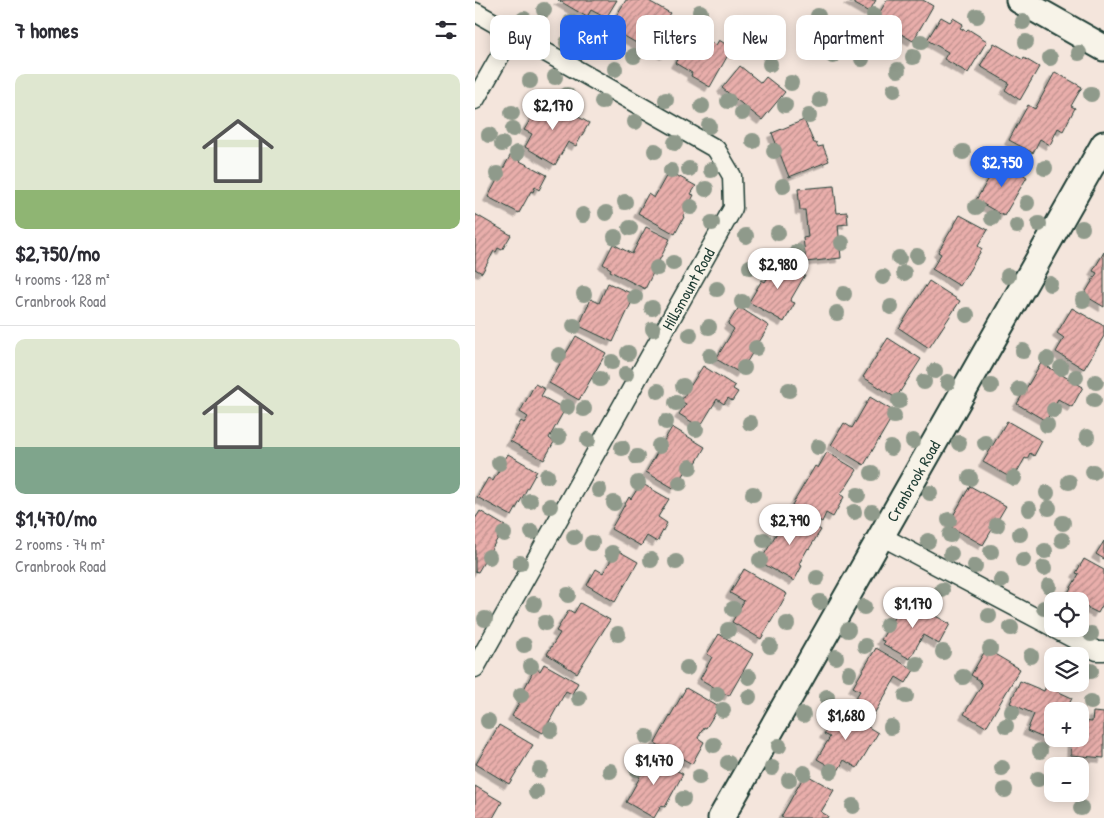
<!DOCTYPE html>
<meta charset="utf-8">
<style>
body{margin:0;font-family:"Patrick Hand",sans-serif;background:#f7f7f7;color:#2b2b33;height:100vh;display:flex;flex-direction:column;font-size:19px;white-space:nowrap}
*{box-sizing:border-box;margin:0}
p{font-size:16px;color:#7c7c81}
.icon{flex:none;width:28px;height:28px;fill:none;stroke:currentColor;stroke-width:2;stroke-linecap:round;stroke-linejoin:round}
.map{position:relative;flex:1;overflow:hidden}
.details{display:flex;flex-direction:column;background:#fff;width:475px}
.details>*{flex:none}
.banner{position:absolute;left:15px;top:15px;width:475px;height:45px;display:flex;gap:10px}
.controls{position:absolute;left:569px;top:592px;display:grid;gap:10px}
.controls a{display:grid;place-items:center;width:45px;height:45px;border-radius:10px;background:#fff;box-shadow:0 2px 12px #0003;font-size:25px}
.price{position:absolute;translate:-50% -42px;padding:0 11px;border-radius:18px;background:#fff;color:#222;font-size:16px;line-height:32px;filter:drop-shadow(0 1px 2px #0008)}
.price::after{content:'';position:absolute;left:50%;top:30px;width:15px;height:11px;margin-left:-8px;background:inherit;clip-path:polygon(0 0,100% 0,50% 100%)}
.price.on{background:#2563eb;color:#fff}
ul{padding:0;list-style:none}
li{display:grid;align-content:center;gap:10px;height:265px;padding:0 15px}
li+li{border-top:1px solid #e1e1e2}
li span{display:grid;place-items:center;height:155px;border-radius:10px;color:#555}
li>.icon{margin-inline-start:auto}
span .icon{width:90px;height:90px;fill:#fffc;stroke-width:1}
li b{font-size:21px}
h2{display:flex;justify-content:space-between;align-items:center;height:60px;padding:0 15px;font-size:21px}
.tag{padding:0 18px;border-radius:10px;background:#fff;box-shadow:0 2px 12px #0003;font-size:18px;line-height:45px}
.tag.on{background:#2563eb;color:#fff}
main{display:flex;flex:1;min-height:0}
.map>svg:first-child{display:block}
.building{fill:url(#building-hatch);stroke:#1f3d34;filter:url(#shadow)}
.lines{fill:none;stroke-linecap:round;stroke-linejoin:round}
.street-casing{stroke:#1f3d34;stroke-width:21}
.secondary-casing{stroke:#1f3d34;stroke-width:29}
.street{stroke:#f7f3e8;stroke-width:18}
.secondary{stroke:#f7f3e8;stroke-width:25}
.tree{fill:#8f9a8b}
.labels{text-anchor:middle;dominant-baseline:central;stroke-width:4.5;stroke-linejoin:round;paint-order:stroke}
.street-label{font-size:16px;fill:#1f3d34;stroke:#f7f3e8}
</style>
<main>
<section class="details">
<h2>7 homes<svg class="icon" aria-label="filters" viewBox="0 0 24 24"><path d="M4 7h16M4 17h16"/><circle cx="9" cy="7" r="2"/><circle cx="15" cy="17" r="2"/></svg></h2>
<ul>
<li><span style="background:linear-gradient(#dfe7d0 75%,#8fb573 0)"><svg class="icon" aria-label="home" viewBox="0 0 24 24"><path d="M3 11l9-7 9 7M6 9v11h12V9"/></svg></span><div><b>$2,750/mo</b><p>4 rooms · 128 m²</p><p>Cranbrook Road</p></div></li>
<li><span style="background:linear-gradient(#dfe7d0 70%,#7fa58c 0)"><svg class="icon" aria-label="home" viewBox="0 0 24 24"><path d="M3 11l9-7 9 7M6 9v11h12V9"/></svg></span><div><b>$1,470/mo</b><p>2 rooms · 74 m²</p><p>Cranbrook Road</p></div></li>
</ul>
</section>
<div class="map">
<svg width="629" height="818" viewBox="0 0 629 818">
<defs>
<pattern id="building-hatch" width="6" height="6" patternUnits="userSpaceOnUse" patternTransform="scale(1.25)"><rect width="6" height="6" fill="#e9aeab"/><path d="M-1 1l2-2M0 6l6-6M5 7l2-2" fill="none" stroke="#bc8f8c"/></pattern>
<filter id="shadow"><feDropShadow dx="-4.5" dy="4.5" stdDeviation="0" flood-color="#0004"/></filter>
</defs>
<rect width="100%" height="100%" fill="#f4e5dc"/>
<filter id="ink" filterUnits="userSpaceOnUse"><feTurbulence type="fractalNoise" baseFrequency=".02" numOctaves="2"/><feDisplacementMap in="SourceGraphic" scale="10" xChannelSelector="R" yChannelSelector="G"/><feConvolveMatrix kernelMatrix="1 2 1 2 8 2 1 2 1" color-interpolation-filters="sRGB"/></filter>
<g filter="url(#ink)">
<path class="building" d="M83,0H142L131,18L116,10L112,17Z
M151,0H172L195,13L193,16L208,24L190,55L171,44L172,42L168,39L165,45L144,33L148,27L138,21Z
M373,0H401L394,12Z
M412,0H448L458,6L438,41L401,19Z
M466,17L475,22L478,18L488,24L485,28L491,31L493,29L512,41L493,73L469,59L473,52L452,40Z
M218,32L241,45L244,40L257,48L235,87L216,76L217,73L200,63Z
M519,43L548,60L549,58L564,67L545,100L530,90L534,83L505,66Z
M265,66L286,83L291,77L310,92L287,120L247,88Z
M580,72L607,87L596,106L600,108L588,131L583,128L575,145L565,139L558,153L534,140L553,105L560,109Z
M69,97L114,123L101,146L93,142L80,165L50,147L57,134L49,130Z
M329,120L339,143H341L343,147L348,146L354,161L314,177L297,133Z
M35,156L72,175L64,190L60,187L58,192L56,191L44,213L13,197Z
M525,160L552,177L529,216L501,200Z
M194,171L221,186L216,194L219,195L208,216L209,217L200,234L163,213L173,194L179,198Z
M359,186L362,213L372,212L373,224L363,225L366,258L331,262L328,238L333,237L330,210H325L323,189Z
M0,214L36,235L27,250L23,248L21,252L19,251L7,273L0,269Z
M485,215L513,230L503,246L507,249L485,286L457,269L466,254L463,252Z
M171,227L195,239L170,289L135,271L136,269L128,264L138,244L157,254Z
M629,252V307L609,295L622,273L618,271Z
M298,256L330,275L315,301L320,303L309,322L274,302L287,280L290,282L296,273L290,270Z
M454,281L485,301L454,348L424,328Z
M133,283L160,295L138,342L104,326L116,299L124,303Z
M264,307L294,326L265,373L241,359L259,329L253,324Z
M597,308L629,326V336L609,369L581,352L589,338L582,333Z
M101,336L131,353L104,400L74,383Z
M413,338L446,359L421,398L388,377Z
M566,363L608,387L597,407L583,399L571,421L542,404Z
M228,366L260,386L258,389L263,392L257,401L253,398L249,404L242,399L225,427L204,414L211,404L206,401Z
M60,384L70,389L66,396L90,409L74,438L79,442L69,460L35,441L46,421L49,423L53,417L45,412Z
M395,397L420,412L389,465L356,445L369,423L377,428Z
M532,421L567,441L559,456L555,453L552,459L550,458L538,479L508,462Z
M197,427L230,447L220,465L216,463L200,489L171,472Z
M352,452L382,470L372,486L365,494L369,497L358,517L351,513L347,522L317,505L340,466L343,468Z
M33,454L62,471L37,516L2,497L13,478L18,481Z
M166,483L194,499L183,517L192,523L182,542L172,536L166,546L136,529L154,497L156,499Z
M495,486L531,506L508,545L476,527L478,525L474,523Z
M5,511L30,526L3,572L0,571V519Z
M314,512L346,530L334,549L333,548L324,564L327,566L319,581L285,562Z
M629,541V559L621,554Z
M142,550L163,562L140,602L112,585L121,569L128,573Z
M609,559L629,570V602L623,613L605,604V601H601L591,596L604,574L601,573Z
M269,569L312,594L286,639L257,622L269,601L255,593Z
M430,599L475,624L464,644L448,635L435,659L408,644L409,641L406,640Z
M105,603L135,620L102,673L72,654L85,633L81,631L94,610L99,613Z
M244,634L278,654L254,696L225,679L237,657L232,654Z
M401,648L439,670L431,683L421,677L396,719L375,707L385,691L378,687Z
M511,649L545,669L511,727L489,714L507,685L504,680L496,675Z
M69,664L103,683L97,694L91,691L68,733L37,716L50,692L48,691L60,668L65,671Z
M545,681L569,691L571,686L597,698L591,711H578V739H580L578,742L552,731L559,714L535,703Z
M211,688L244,707L231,728L229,727L223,738L229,742L217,764L180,743Z
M364,709L403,733L382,768L369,760L363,771L342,759L355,737L349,734Z
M618,712L629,713V758L596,755L597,739H605V721L617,722Z
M24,725L58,745L34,784L1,764Z
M173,754L208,774L190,807L186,806L179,818L151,802L165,777L161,775Z
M330,774L359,790L346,812L353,816L352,818H309L306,817Z
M0,786L27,802L18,818H0Z"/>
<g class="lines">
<defs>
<path id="street" d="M0,12L241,149L257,176L258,208L0,668
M0,100L38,33
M406,536L578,627
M580,629L622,651H629"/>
<path id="secondary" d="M544,0L629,48
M246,818L629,144"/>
</defs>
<use href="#street" class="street-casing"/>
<use href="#secondary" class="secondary-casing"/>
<use href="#street" class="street"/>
<use href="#secondary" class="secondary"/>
</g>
<g class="tree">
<circle cx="69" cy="10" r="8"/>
<circle cx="225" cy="12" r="8"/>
<circle cx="399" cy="15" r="8"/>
<circle cx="343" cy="16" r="8"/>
<circle cx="502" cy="16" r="8"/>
<circle cx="49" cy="19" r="8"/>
<circle cx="96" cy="22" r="8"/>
<circle cx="548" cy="22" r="8"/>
<circle cx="114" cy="35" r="8"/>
<circle cx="416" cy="41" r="8"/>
<circle cx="446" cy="42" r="8"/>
<circle cx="551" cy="42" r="8"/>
<circle cx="92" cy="43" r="8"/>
<circle cx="135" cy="43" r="8"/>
<circle cx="604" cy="53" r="8"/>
<circle cx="159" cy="56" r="8"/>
<circle cx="358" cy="56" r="8"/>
<circle cx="438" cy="57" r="8"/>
<circle cx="575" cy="58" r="8"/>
<circle cx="387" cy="59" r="8"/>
<circle cx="295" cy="64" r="8"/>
<circle cx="140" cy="69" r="8"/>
<circle cx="423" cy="70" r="8"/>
<circle cx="80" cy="77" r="8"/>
<circle cx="55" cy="81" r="8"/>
<circle cx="316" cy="83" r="8"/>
<circle cx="419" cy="90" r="8"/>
<circle cx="616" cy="94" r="8"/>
<circle cx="92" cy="95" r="8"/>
<circle cx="191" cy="100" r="8"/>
<circle cx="345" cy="100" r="8"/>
<circle cx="253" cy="101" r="8"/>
<circle cx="127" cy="102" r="8"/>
<circle cx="310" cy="105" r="8"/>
<circle cx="227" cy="106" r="8"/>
<circle cx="37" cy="113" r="8"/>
<circle cx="267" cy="113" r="8"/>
<circle cx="334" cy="116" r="8"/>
<circle cx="160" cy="122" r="8"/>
<circle cx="234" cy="126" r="8"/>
<circle cx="38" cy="129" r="8"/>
<circle cx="14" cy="135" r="8"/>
<circle cx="278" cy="141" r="8"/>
<circle cx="200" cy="143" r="8"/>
<circle cx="27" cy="144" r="8"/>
<circle cx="180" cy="151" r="8"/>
<circle cx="299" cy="151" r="8"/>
<circle cx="488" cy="152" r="8"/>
<circle cx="42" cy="153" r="8"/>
<circle cx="504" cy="164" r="8"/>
<circle cx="570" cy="168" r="8"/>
<circle cx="214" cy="169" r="8"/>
<circle cx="236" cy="170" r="8"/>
<circle cx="196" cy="171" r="8"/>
<circle cx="22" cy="174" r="8"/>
<circle cx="308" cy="186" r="8"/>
<circle cx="231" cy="189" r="8"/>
<circle cx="150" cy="202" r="8"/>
<circle cx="552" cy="203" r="8"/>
<circle cx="216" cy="207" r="8"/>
<circle cx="501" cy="207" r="8"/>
<circle cx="131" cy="213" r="8"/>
<circle cx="108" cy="215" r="8"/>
<circle cx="517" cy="218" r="8"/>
<circle cx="237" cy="223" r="8"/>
<circle cx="564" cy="224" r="8"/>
<circle cx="542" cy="226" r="8"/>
<circle cx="155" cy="228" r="8"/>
<circle cx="607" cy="228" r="8"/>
<circle cx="303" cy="233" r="8"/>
<circle cx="271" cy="236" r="8"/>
<circle cx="140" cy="237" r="8"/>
<circle cx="367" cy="243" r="8"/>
<circle cx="322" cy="252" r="8"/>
<circle cx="442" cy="256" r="8"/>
<circle cx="424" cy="258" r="8"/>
<circle cx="198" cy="263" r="8"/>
<circle cx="275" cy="267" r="8"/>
<circle cx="182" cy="268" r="8"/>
<circle cx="429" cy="273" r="8"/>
<circle cx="533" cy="276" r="8"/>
<circle cx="408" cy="277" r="8"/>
<circle cx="575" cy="284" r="8"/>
<circle cx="242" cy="289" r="8"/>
<circle cx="109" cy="294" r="8"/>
<circle cx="369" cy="294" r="8"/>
<circle cx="160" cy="297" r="8"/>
<circle cx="608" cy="300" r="8"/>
<circle cx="267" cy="302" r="8"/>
<circle cx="416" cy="307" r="8"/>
<circle cx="177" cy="308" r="8"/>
<circle cx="362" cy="313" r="8"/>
<circle cx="492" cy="315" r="8"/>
<circle cx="99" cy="326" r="8"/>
<circle cx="234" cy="327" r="8"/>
<circle cx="178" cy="329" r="8"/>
<circle cx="215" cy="335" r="8"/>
<circle cx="281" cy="348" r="8"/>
<circle cx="548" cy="351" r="8"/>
<circle cx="153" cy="353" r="8"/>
<circle cx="84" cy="355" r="8"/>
<circle cx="235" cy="356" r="8"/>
<circle cx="572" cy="359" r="8"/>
<circle cx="137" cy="362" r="8"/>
<circle cx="269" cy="368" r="8"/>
<circle cx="586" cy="368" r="8"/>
<circle cx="460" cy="371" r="8"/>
<circle cx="151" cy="374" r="8"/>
<circle cx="601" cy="377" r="8"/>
<circle cx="125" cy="379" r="8"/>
<circle cx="449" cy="382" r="8"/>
<circle cx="473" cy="382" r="8"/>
<circle cx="621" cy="382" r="8"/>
<circle cx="208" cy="386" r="8"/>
<circle cx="516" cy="386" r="8"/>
<circle cx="544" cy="389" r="8"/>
<circle cx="314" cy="390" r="8"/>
<circle cx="183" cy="391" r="8"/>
<circle cx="619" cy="400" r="8"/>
<circle cx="424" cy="401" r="8"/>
<circle cx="201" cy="403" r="8"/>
<circle cx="92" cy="407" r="8"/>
<circle cx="109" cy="409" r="8"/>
<circle cx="579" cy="410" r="8"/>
<circle cx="419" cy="416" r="8"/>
<circle cx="191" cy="422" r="8"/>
<circle cx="275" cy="423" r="8"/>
<circle cx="572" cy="425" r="8"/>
<circle cx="221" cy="429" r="8"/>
<circle cx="84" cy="437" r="8"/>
<circle cx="612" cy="437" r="8"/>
<circle cx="113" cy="440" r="8"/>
<circle cx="438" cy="441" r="8"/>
<circle cx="484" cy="443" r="8"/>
<circle cx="510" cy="443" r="8"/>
<circle cx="184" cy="446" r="8"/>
<circle cx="343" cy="447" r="8"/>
<circle cx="147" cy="448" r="8"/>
<circle cx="416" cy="448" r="8"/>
<circle cx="162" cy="457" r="8"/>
<circle cx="24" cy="463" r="8"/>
<circle cx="215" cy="467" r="8"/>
<circle cx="618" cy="472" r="8"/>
<circle cx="397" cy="473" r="8"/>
<circle cx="72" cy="476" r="8"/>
<circle cx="495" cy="478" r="8"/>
<circle cx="539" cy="478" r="8"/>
<circle cx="594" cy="482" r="8"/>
<circle cx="163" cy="483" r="8"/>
<circle cx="205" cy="483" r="8"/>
<circle cx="124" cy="490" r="8"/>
<circle cx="455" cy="493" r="8"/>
<circle cx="572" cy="493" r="8"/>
<circle cx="278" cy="494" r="8"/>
<circle cx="383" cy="495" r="8"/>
<circle cx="55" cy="501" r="8"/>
<circle cx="139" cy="503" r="8"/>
<circle cx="75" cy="506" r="8"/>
<circle cx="574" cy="508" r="8"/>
<circle cx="554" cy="509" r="8"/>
<circle cx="379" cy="512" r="8"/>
<circle cx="397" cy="512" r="8"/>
<circle cx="474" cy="520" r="8"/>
<circle cx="588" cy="523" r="8"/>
<circle cx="522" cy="525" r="8"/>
<circle cx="57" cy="532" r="8"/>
<circle cx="29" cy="534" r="8"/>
<circle cx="545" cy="534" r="8"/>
<circle cx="475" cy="535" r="8"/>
<circle cx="99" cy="537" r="8"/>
<circle cx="289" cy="540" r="8"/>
<circle cx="587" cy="540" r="8"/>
<circle cx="453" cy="541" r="8"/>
<circle cx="117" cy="543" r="8"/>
<circle cx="570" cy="551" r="8"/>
<circle cx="516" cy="552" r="8"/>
<circle cx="137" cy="553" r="8"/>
<circle cx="476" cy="554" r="8"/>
<circle cx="14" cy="557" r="8"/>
<circle cx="176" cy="560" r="8"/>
<circle cx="285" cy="560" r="8"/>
<circle cx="548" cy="560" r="8"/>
<circle cx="201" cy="562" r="8"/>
<circle cx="45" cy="563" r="8"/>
<circle cx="500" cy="566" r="8"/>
<circle cx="569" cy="568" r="8"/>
<circle cx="342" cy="578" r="8"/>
<circle cx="526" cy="581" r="8"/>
<circle cx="574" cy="586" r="8"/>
<circle cx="467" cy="590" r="8"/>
<circle cx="93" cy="595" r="8"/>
<circle cx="423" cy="598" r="8"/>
<circle cx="345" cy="602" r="8"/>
<circle cx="59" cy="604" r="8"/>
<circle cx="389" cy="607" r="8"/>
<circle cx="569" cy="608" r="8"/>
<circle cx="258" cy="609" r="8"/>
<circle cx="514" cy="616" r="8"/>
<circle cx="10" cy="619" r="8"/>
<circle cx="70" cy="623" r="8"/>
<circle cx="312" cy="624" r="8"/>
<circle cx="412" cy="625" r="8"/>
<circle cx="536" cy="628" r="8"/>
<circle cx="253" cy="630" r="8"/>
<circle cx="373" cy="630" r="8"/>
<circle cx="143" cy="634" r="8"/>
<circle cx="616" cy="634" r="8"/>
<circle cx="49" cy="645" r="8"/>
<circle cx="295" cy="646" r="8"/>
<circle cx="390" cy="646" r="8"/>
<circle cx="515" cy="649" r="8"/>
<circle cx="468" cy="652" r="8"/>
<circle cx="556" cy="656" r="8"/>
<circle cx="361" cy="657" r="8"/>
<circle cx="442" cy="664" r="8"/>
<circle cx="56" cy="666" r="8"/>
<circle cx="212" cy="668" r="8"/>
<circle cx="616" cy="671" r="8"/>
<circle cx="374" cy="673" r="8"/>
<circle cx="274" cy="677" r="8"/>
<circle cx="488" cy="677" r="8"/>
<circle cx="242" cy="694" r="8"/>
<circle cx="46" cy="695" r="8"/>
<circle cx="431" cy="696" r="8"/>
<circle cx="274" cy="697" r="8"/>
<circle cx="352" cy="697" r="8"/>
<circle cx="104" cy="698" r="8"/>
<circle cx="616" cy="702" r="8"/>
<circle cx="248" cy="710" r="8"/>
<circle cx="537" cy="712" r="8"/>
<circle cx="328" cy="715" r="8"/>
<circle cx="13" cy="721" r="8"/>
<circle cx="531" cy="726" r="8"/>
<circle cx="416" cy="727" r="8"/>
<circle cx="76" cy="730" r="8"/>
<circle cx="172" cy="737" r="8"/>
<circle cx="239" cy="745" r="8"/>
<circle cx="304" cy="746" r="8"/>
<circle cx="565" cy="751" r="8"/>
<circle cx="253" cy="763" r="8"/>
<circle cx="297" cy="768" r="8"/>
<circle cx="527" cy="768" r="8"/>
<circle cx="162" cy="769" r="8"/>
<circle cx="65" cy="770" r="8"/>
<circle cx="135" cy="771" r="8"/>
<circle cx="356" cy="771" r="8"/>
<circle cx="329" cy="773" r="8"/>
<circle cx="224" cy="777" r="8"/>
<circle cx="563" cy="779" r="8"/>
<circle cx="314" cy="780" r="8"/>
<circle cx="530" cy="790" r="8"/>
<circle cx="61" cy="792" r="8"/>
<circle cx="208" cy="799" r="8"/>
<circle cx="378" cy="806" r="8"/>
<circle cx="606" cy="808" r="8"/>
</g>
</g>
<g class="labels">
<g class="street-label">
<text transform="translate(213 289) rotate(-61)">Hillsmount Road</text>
<text transform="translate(438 481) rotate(-60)">Cranbrook Road</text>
</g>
</g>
</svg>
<div class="controls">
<a><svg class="icon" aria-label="locate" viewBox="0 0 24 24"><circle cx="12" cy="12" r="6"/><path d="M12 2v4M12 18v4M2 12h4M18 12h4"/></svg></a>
<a><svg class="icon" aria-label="layers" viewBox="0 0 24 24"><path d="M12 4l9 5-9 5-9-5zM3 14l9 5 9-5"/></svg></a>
<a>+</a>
<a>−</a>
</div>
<b class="price" style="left:78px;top:131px">$2,170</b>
<b class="price on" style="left:527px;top:188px">$2,750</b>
<b class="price" style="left:303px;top:290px">$2,980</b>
<b class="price" style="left:315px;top:546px">$2,790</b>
<b class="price" style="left:438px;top:629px">$1,170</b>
<b class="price" style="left:371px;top:741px">$1,680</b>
<b class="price" style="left:179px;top:786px">$1,470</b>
<div class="banner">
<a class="tag">Buy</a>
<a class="tag on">Rent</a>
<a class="tag">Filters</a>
<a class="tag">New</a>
<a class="tag">Apartment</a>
</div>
</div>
</main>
